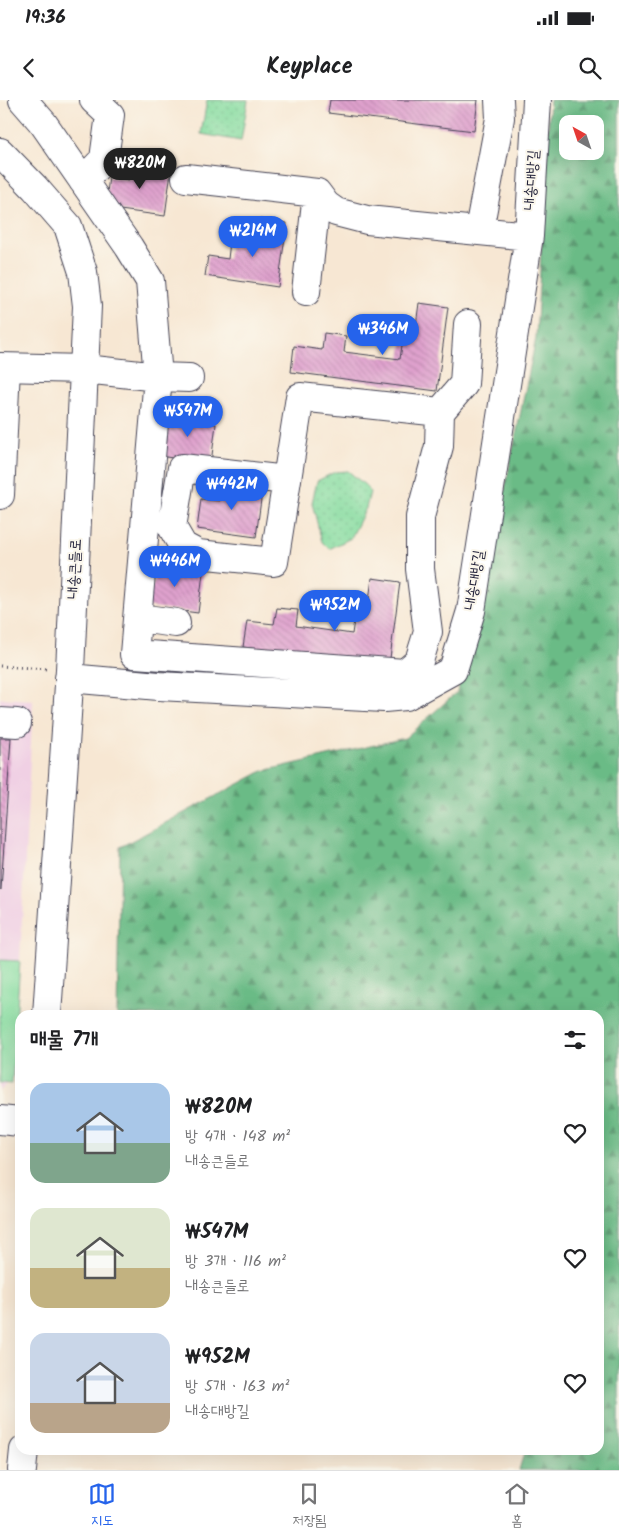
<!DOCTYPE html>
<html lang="ko">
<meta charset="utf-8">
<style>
body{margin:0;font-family:Kalam,"Poor Story",sans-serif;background:#f2f2f2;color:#202124;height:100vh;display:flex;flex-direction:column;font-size:19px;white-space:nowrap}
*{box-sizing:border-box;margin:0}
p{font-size:16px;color:#757577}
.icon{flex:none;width:28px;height:28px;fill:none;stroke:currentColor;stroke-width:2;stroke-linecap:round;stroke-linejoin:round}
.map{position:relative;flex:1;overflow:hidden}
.sheet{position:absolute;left:15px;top:910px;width:589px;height:445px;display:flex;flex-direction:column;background:#fff;border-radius:15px;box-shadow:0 5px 20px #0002}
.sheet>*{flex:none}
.needle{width:32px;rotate:320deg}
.buttons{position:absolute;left:559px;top:15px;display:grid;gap:10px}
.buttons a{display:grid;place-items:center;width:45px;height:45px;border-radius:10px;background:#fff;box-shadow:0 5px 20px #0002;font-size:25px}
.price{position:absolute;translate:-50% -42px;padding:0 11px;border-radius:18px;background:#2563eb;color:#fff;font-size:16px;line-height:32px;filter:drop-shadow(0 1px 2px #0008)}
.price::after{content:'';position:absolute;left:50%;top:30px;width:15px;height:11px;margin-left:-8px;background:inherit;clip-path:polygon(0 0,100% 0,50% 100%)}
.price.selected{background:#222;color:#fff}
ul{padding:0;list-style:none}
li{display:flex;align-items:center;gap:15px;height:125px;padding:0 15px}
li span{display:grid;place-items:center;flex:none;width:140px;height:100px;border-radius:15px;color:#555}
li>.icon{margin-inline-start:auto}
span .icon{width:60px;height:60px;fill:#fffc;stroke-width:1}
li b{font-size:21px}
h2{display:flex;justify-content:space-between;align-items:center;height:60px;padding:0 15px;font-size:21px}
.status{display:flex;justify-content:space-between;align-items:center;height:35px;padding:0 25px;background:#fff;direction:ltr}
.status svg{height:14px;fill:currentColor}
header{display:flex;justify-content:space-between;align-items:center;height:65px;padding:0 15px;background:#fff;font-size:22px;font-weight:700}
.menu{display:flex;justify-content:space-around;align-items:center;height:70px;border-top:1px solid #e0e0e0;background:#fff;font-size:14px;color:#757577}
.menu a{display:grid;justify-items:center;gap:2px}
.menu .selected{color:#2563eb}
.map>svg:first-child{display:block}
.built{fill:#f0d0e4}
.grass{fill:url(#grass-dots);stroke:#537e6d}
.forest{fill:url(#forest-firs);stroke:#466e60;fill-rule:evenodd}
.pitch{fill:#84db9f;stroke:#537e6d}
.building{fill:url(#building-back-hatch)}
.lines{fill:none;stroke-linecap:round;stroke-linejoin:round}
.minor-casing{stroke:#424052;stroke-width:30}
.path{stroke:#424052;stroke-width:3;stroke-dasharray:1 4;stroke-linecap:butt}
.minor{stroke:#fff;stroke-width:28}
.labels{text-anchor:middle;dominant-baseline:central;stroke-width:4;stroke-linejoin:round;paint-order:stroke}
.street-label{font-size:15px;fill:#22223b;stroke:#fbf7ec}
</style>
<div class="status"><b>19:36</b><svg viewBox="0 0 49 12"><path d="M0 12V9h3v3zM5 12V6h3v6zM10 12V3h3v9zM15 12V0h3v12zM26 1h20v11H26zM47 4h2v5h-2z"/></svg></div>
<header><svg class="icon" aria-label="back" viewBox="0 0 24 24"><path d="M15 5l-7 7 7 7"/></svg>Keyplace<svg class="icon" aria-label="search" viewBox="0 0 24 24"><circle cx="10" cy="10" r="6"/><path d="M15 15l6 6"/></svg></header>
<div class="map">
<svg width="619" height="1370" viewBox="0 0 619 1370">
<defs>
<pattern id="grass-dots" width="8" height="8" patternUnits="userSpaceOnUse" patternTransform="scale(1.25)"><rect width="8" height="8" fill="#84db9f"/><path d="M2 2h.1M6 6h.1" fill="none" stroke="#72bc8a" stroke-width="1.8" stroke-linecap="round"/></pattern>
<pattern id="forest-firs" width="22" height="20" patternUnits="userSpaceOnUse" patternTransform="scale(1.25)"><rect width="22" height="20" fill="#6bbb86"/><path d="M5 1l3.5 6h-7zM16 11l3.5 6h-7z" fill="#58986f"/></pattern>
<pattern id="building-back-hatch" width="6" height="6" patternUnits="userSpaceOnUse" patternTransform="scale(1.25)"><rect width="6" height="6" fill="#dfa1cd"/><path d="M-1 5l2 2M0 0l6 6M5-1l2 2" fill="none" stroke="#bf8ab1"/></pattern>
</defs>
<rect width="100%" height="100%" fill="#fbf7ec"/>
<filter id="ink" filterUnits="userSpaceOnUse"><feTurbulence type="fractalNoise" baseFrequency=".02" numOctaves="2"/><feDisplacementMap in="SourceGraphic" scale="10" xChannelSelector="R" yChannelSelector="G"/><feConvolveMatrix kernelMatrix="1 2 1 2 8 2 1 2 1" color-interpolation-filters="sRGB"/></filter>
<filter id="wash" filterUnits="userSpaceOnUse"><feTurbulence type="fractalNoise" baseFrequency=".0096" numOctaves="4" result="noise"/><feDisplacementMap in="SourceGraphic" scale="20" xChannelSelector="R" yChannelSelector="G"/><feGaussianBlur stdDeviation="1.12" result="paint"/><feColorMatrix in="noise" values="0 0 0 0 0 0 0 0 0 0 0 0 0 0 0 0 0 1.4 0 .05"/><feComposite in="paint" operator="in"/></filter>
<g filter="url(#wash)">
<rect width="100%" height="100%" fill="#f7e7d3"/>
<path class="built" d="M0,598L33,600L14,978L0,991Z"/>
<path class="grass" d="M207,0H248L241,41L201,34Z
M348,371L365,385L370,392L366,408L351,438L329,449L322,442L312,403L317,381L335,372Z"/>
<path class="forest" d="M550,0H619V1370H519L525,1350H599V915H117L120,747L263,671L405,638L457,592L482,499L536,238ZM568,24H595V51H568Z"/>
<path class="pitch" d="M0,860L20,861L12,984L0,983Z"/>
<g id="blocks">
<path class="building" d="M330,0H478L474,31L328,13Z
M132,57L152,59L150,68L171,71L165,116L105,108L109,77L129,80Z
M259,119L287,123L278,187L205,176L208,156L228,159L230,142L255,145Z
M419,203L448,207L437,291L291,272L294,246L322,250L324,233L346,236L344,252L400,259L404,232L415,233Z
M170,308L190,311L189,320L216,324L211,363L158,356L167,332Z
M223,378L243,380L242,389L262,392L256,437L197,429L201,399L220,401Z
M157,458L177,461L176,470L203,473L198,513L145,506L154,482Z
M372,478L400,482L389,566L243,547L247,521L274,524L277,508L298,510L296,526L352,534L356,507L368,508Z
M0,638H11L1,790L0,789Z"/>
</g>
</g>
<g filter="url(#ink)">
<use href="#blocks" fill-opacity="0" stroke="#424052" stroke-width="1"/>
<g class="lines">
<defs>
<path id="minor" d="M23,0L43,23L129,147L150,181L158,277L134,554L405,573L419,561L428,532L420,469V417L439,346L440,312L464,284L468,224
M0,52L35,88L68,126L83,172L87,206L70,570L47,915
M186,78L317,93L326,105L336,112L367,120L529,136
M83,81L104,59L110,15L94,0
M479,130L500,18L499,0
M306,192L317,93
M0,267L85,269L158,277L189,278
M287,380L182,368L172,427L183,446L198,454L274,462L300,297L440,312
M0,395L6,268
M138,518L176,523
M69,578L159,586L384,598L406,596L453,570L471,511L529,136L537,0
M0,622L17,623
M0,1020L20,1022
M22,1370L24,1350"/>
</defs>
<use href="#minor" class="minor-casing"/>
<path class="path" d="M0,566L47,569"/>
<use href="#minor" class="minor"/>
</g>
</g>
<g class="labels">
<g class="street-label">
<text transform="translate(532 80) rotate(-86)">내송대방길</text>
<text transform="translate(75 469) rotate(-87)">내송큰들로</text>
<text transform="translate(475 480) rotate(-81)">내송대방길</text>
</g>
</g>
</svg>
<div class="buttons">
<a><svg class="needle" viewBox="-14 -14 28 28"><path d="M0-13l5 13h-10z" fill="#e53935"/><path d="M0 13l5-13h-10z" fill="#757577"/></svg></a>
</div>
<b class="price selected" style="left:140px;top:90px">₩820M</b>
<b class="price" style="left:253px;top:158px">₩214M</b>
<b class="price" style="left:383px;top:256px">₩346M</b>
<b class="price" style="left:188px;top:338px">₩547M</b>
<b class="price" style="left:232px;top:411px">₩442M</b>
<b class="price" style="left:175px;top:488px">₩446M</b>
<b class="price" style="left:335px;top:532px">₩952M</b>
<section class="sheet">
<h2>매물 7개<svg class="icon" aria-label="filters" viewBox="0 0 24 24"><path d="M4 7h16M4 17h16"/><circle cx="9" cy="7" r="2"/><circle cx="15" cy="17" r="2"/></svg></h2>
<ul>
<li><span style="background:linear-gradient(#a9c7e8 60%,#7fa58c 0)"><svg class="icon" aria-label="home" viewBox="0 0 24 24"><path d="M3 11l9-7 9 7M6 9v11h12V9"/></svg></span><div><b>₩820M</b><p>방 4개 · 148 m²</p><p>내송큰들로</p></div><svg class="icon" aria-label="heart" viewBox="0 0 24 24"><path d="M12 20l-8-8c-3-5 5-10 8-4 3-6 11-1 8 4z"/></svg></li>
<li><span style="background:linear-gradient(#dfe7d0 60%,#c2b280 0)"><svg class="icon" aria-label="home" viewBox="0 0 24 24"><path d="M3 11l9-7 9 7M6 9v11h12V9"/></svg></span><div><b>₩547M</b><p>방 3개 · 116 m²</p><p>내송큰들로</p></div><svg class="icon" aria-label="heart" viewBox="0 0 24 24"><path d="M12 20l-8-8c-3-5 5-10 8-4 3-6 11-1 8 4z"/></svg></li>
<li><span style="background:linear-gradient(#c9d6e8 70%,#b9a48a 0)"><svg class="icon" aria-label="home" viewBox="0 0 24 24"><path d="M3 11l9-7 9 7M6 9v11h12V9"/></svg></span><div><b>₩952M</b><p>방 5개 · 163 m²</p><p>내송대방길</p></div><svg class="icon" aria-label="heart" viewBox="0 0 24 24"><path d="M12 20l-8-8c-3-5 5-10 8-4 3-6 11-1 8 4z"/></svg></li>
</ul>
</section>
</div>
<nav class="menu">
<a class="selected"><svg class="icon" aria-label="map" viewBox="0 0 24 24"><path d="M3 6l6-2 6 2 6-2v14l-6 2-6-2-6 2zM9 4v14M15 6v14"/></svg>지도</a>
<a><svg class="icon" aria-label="saved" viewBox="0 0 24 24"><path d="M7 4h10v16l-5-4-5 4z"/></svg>저장됨</a>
<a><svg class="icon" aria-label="home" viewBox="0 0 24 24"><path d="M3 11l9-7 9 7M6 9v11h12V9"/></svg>홈</a>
</nav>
